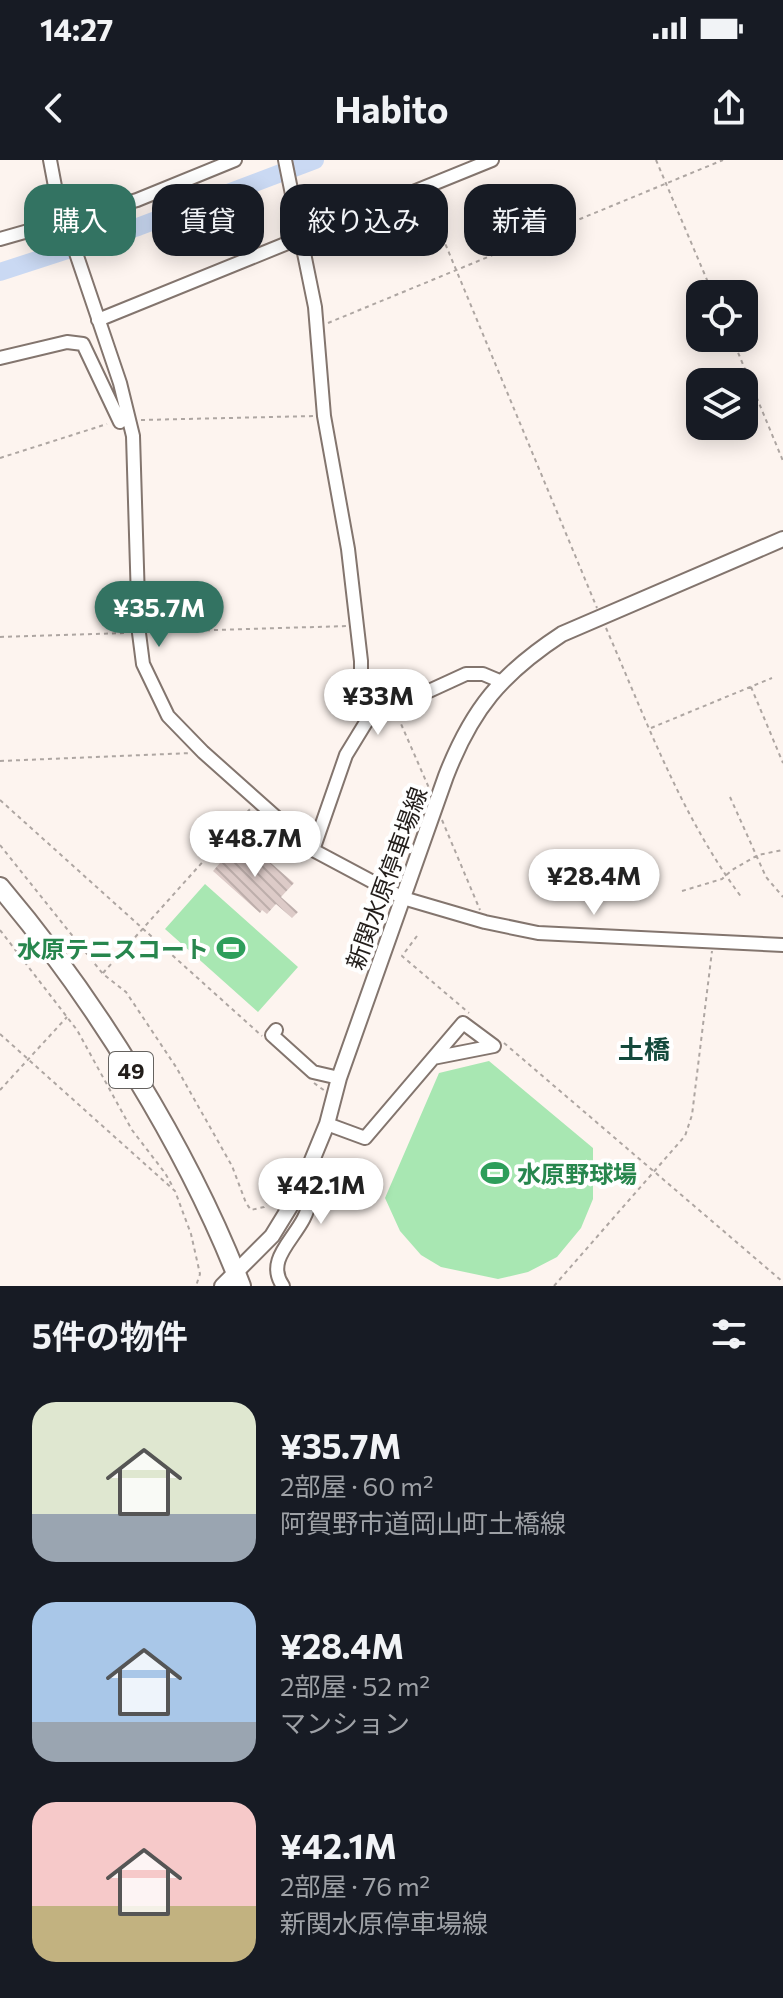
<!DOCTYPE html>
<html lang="ja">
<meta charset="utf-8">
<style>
body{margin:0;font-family:Commissioner,"Noto Sans JP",sans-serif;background:#20242c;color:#f1f3f6;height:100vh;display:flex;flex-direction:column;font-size:30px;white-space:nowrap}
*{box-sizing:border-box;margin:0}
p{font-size:26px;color:#9ea1a6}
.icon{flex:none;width:44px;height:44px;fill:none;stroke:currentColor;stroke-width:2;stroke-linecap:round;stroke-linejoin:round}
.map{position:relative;height:1126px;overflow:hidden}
.panel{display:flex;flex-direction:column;background:#171b24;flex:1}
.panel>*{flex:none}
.guide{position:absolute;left:24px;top:24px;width:736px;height:72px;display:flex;gap:16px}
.controls{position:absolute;left:686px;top:120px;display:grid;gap:16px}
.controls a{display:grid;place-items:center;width:72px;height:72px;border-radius:16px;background:#171b24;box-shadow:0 4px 20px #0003;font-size:40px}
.price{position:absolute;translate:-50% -68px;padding:0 18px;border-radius:28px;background:#fff;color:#222;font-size:26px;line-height:52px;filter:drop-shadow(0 2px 4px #0008)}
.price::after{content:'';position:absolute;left:50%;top:48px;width:24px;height:18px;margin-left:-12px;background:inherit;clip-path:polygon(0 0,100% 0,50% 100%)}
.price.selected{background:#337362;color:#fff}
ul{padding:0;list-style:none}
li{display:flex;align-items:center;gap:24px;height:200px;padding:0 32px}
li span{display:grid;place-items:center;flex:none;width:224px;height:160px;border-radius:24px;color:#555}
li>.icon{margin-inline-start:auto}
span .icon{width:96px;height:96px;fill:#fffc;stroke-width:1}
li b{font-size:34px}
h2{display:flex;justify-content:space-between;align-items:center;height:96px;padding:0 32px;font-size:34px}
.tag{padding:0 28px;border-radius:24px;background:#171b24;box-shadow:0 4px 20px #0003;font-size:28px;line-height:72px}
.tag.selected{background:#337362;color:#fff}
.status{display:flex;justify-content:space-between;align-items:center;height:56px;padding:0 40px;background:#171b24;direction:ltr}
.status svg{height:22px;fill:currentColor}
header{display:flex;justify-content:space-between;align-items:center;height:104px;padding:0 32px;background:#171b24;font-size:36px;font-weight:700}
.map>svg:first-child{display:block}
.pitch{fill:#a8e7b2}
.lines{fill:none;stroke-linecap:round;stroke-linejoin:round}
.river{stroke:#cad9f3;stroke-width:18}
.building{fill:url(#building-back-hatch)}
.minor-casing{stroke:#83756e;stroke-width:16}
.major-casing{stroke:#83756e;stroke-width:18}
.highway-casing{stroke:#83756e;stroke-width:22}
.path{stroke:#aea6a2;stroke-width:2;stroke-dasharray:4 4;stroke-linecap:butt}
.minor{stroke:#fff;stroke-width:12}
.major{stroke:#fff;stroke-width:14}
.highway{stroke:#fff;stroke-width:18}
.labels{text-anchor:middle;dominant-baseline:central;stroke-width:8;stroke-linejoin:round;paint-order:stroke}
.shield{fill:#fff;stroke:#65625f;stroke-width:2}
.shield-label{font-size:22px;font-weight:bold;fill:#231e1b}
.street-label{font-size:24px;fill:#231e1b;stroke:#fff}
.leisure-label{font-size:24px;font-weight:bold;fill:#27864d;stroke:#fff;text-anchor:end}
.neighbourhood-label{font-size:26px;font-weight:bold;fill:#14493c;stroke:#fff}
</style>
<div class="status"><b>14:27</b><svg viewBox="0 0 49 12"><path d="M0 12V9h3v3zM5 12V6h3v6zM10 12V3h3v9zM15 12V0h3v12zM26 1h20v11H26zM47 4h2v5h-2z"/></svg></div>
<header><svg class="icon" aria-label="back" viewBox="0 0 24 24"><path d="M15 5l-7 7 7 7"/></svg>Habito<svg class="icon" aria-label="share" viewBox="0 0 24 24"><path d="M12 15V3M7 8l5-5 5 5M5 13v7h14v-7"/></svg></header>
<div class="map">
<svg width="783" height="1126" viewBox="0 0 783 1126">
<defs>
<pattern id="building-back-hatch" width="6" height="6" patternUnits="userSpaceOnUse" patternTransform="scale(2)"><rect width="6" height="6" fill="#ddcbc8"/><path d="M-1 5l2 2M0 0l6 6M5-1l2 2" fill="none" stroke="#bdaeab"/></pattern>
</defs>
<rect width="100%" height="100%" fill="#fdf4ef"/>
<path class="pitch" d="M205,724L298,807L258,852L165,769Z
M489,901L593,988V1039L581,1068L557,1097L528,1112L498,1119L441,1107L421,1095L400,1071L385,1038L439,913Z"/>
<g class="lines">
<path class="river" d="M0,112L135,68L315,0"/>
</g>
<path class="building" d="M242,678L294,723L281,737L298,752L292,758L276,744L267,754L262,750L260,753L213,711Z"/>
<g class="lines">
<defs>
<path id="minor" d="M50,0L57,37L120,223L133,276L139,473L143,504L168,556L203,592L313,690L403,738L485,762L538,773L783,785
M285,0L315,147L324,256L348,389L361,501V545L368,559
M0,79L137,40L235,0
M98,160L492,0
M0,198L67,182L83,184L120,262
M313,690L346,595L368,559L466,514H483L502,522
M276,870L272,875L313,912L339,918
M327,964L365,978L463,863L494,886L433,898
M283,1126C261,1095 308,1072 309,1040L299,1032"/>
<path id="major" d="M222,1126L272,1076L299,1032L327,964L339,918L446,616C472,549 501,514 562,474L783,379"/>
<path id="highway" d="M0,727C95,839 188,989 241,1126"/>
</defs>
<use href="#minor" class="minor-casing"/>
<use href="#major" class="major-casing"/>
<use href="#highway" class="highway-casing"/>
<path class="path" d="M656,0L713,134
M427,40L597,448
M328,163L723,0
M732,178L783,301
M141,260L315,256
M0,298L107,264
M606,468C647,562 681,656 742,738
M150,472L347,466
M0,477L127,473
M751,527L783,603
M398,557L429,628
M651,568L772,518
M0,601L191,593
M730,637L766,717L783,737
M0,640L262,876
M442,660L480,750
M0,685L103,814L126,832L176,907L232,1006L246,1043L251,1050L264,1047L275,1029L280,1026L287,1028
M682,731L722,719L732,710L758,695L783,690
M0,770L77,870L132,970L165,1013L173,1027
M417,776L402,796L469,853
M103,813L251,648
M0,874L175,1031L191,1074L200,1114L196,1126
M504,883L783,1122
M314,923L325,931
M0,930L67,857
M554,1126L685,976L692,955L712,791"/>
<use href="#minor" class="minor"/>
<use href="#major" class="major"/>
<use href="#highway" class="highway"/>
</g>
<defs>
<symbol id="stadium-bare" viewBox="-9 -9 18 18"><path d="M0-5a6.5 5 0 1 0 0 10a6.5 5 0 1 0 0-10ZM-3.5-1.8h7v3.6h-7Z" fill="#2e9e5b" stroke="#fff" stroke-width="2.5" paint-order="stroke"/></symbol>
</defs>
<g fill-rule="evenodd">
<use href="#stadium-bare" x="211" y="768" width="40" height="40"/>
<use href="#stadium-bare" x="475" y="993" width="40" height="40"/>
</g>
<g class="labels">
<rect class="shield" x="109" y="892" width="44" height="36" rx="6"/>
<g class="shield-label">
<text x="131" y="910">49</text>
</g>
<g class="street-label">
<text transform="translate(386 718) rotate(-70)">新関水原停車場線</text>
</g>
<g class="leisure-label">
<text x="209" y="788">水原テニスコート</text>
<text x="517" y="1013" text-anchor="start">水原野球場</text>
</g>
<g class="neighbourhood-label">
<text x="644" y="888">土橋</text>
</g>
</g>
</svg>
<div class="controls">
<a><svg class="icon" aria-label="locate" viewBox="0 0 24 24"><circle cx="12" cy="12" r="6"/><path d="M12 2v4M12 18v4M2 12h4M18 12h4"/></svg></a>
<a><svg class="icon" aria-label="layers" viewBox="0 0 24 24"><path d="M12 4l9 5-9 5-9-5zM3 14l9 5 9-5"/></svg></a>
</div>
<b class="price selected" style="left:159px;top:489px">¥35.7M</b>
<b class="price" style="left:378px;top:577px">¥33M</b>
<b class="price" style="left:255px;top:719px">¥48.7M</b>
<b class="price" style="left:594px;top:757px">¥28.4M</b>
<b class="price" style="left:321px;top:1066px">¥42.1M</b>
<div class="guide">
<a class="tag selected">購入</a>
<a class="tag">賃貸</a>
<a class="tag">絞り込み</a>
<a class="tag">新着</a>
</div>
</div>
<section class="panel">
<h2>5件の物件<svg class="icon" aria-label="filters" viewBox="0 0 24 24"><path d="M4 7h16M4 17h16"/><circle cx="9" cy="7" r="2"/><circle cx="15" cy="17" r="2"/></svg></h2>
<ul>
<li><span style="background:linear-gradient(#dfe7d0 70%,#9aa5b1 0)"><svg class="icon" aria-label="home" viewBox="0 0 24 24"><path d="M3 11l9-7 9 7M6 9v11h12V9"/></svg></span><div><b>¥35.7M</b><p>2部屋 · 60 m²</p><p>阿賀野市道岡山町土橋線</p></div></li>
<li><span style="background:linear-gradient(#a9c7e8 75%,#9aa5b1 0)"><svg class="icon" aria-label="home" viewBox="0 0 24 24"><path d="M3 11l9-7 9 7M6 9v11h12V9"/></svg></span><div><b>¥28.4M</b><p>2部屋 · 52 m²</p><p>マンション</p></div></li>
<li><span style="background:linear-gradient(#f6c9c9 65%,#c2b280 0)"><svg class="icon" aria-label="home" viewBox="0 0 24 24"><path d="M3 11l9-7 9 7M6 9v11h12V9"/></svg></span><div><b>¥42.1M</b><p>2部屋 · 76 m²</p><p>新関水原停車場線</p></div></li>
</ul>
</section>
